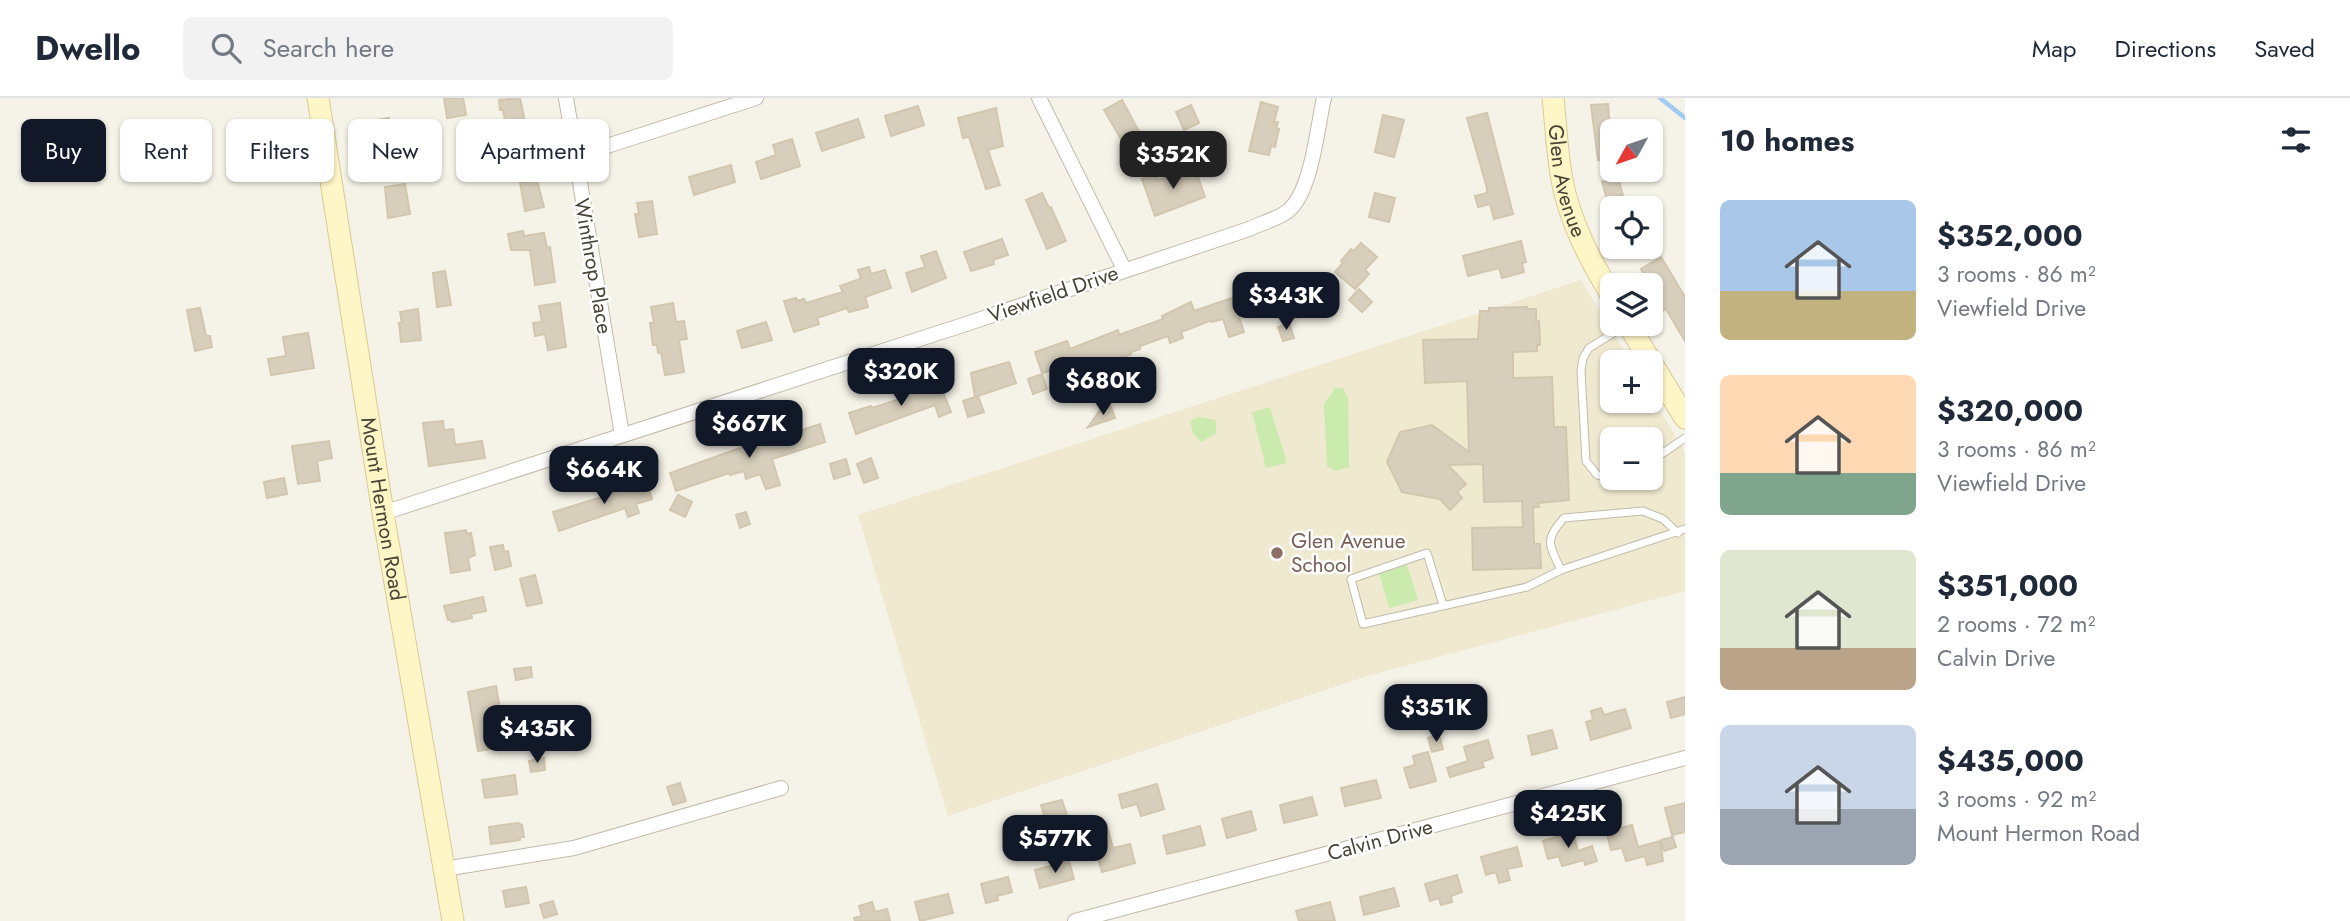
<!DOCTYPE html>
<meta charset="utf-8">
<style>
body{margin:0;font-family:Jost,sans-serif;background:#f2f2f3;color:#1f2937;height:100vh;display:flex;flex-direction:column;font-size:26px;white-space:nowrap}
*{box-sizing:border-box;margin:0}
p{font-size:23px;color:#747a83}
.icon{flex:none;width:38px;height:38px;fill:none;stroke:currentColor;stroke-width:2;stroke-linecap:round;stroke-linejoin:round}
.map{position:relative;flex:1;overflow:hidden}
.sheet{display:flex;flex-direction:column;background:#fff;width:665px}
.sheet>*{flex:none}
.hud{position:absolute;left:21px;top:21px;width:665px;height:63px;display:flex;gap:14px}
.needle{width:46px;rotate:230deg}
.tools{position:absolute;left:1600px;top:21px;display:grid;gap:14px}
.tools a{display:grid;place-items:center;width:63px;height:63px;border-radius:10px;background:#fff;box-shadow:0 2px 5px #0004;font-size:35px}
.price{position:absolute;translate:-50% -60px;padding:0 16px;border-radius:14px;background:#111827;color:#fff;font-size:23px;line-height:46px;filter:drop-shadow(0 2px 4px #0008)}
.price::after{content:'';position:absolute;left:50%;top:42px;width:21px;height:16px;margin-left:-10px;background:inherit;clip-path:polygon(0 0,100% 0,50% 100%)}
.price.selected{background:#222;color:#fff}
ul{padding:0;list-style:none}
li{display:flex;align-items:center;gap:21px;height:175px;padding:0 35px}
li span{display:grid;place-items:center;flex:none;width:196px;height:140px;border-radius:10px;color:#555}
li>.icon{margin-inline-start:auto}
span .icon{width:84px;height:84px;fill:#fffc;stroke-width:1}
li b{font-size:30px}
h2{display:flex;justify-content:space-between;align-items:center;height:84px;padding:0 35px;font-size:30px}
.pill{padding:0 24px;border-radius:10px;background:#fff;box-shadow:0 2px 5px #0004;font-size:24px;line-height:63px}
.pill.selected{background:#111827;color:#fff}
header{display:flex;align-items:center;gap:42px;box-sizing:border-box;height:98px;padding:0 35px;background:#fff;border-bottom:2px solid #e0e1e3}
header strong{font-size:33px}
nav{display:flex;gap:38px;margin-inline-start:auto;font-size:24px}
.search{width:490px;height:63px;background:#f2f2f3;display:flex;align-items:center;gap:18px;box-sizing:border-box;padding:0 24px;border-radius:10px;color:#747a83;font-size:26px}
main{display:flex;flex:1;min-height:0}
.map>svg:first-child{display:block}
.education{fill:#efe9d0;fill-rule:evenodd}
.green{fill:#caebad}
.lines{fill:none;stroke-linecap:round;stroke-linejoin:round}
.stream{stroke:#a0cbf5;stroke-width:4.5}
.building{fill:#d7cfbc;stroke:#d2c7ae;stroke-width:2}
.lane-casing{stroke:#c1bba9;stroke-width:9}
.street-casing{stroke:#c1bba9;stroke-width:16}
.secondary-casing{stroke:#d8cb94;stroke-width:23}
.lane{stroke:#fff;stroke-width:7}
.street{stroke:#fff;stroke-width:14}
.secondary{stroke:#fff6c7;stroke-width:21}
.education-dot{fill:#8d6e63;stroke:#fff;stroke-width:2.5}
.labels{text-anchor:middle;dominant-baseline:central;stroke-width:5;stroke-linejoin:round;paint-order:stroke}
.street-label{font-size:21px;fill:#484335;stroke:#fff}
.education-label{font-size:21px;fill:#785e54;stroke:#fff;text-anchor:start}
</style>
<header>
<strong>Dwello</strong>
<div class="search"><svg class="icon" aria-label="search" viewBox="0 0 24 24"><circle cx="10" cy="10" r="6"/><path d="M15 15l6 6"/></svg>Search here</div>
<nav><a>Map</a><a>Directions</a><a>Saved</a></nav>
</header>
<main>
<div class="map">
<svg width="1685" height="823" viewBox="0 0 1685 823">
<rect width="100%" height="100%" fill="#f5f2e7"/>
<path class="education" d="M1581,182L1631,264H1612V303H1650V296L1685,354V493L1367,578L948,718L858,417ZM1612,341H1650V380H1612Z"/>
<path class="green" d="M1335,290H1343L1348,299L1349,369L1335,373L1327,368L1324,306Z
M1270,309L1287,365L1266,370L1252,314Z
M1199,319L1216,322V335L1201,344L1193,335L1190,323Z
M1407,467L1418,502L1389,510L1379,475Z"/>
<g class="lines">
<path class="stream" d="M1660,0L1685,20"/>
</g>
<path class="building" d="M444,0H463L466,17L447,20Z
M520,0L530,48L510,52L503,12H500L499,2Z
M1122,2L1142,39L1125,48L1104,12Z
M1261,4L1278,9L1274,24H1278L1276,30L1279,31L1275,49L1271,48L1269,57L1249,53Z
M1608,6L1612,60L1598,62L1591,7Z
M1191,7L1199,25L1184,32L1176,14Z
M918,8L924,27L891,38L885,18Z
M996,10L1003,48L988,52L1000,87L986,91L969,39L963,40L958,20Z
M1487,15L1513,116L1494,121L1490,106L1478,109L1475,98L1487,95V90L1467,20Z
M1383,17L1404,22L1394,59L1375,54Z
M389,20L392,34L398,33L400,48L394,49L396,58L376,62L370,23Z
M858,21L864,39L822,53L816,35Z
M792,41L800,68L761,81L756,64L776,57L773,47Z
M731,67L735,84L694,97L689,79Z
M432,69L434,80L417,82L416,71Z
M534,70L544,109L525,113L518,73Z
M1195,70L1205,99L1155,118L1142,81L1156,76L1158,82Z
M1618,80L1623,97L1607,102L1602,84Z
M405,86L410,116L388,120L385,89Z
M1042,95L1049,110L1051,109L1066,143L1047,151L1026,102Z
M1375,95L1395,100L1389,124L1369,119Z
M652,103L657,136L639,139L635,116H639L637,105Z
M523,133L524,138L544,135L547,150L550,149L555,184L535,187L530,152H511L508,136Z
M1002,141L1008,157L993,162L994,166L971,173L964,154Z
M1521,143L1526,164L1522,165L1524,174L1502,180L1499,170L1468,178L1463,158Z
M1361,145L1377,159L1365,172L1369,176L1355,191L1335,174L1343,165L1341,163L1351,151L1354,153Z
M936,153L946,180L912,194L906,175L925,169L921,158Z
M1661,159L1685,199V243L1666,211L1663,212L1655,199L1650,202V186L1641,171Z
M869,169L871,176L885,172L891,190L865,199L868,209L849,214L847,210L817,220L819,226L794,234L784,203L796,200L797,203L804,201L806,205L843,194L840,188L857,182L861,180L858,172Z
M445,173L451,207L437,209L433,175Z
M1305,187L1311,203L1299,207L1302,214L1286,219L1280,203L1284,202L1282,194Z
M1251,190L1257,210L1238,216L1244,234L1229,239L1223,221L1212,224V222L1181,234L1183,240L1170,245L1168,238L1140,248V251L1131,254V256L1106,266L1105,263L1091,267L1090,263L1066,271L1064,268L1042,275L1035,254L1067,243L1070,251L1118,232L1119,237L1163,221L1162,218L1191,204L1194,213L1235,199L1234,196Z
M1359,191L1372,204L1362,214L1349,202Z
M560,205L566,249L548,252L545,236L535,238L533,225L542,224L539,208Z
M673,205L676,224L684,223L687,241L679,242L684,274L665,277L661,254L658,255L657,247H653L650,225H654L651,209Z
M1527,209V211H1536V224L1539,223L1540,247H1537V253L1513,254V280L1552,279L1554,329H1566L1569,402L1538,405L1539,409H1533L1534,446H1540L1541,470L1473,472L1472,430L1523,429L1522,403L1484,404L1483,366L1448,367L1466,386L1457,394L1462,400L1450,412L1440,401L1402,394L1387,364L1400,334L1432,327L1469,354L1467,283L1425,285L1423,242L1478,241L1480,213H1489V210Z
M200,210L206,238H210L212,249L195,253L187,212Z
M418,211L421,242L401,244L399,225L402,224L400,214Z
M766,224L772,242L742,250L737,233Z
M1289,225L1294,240L1283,243L1278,229Z
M308,235L314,270L271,277L268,261L286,258L283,239Z
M1009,264L1016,285L975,299L971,275Z
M1042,276L1047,291L1033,296L1028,281Z
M938,282L951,314L939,319L935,307L856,336L849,315L871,308L872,310L906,299L905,297L920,292L919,288Z
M978,298L984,314L968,319L963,303Z
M1111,309L1115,320L1088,329L1100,312Z
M443,323L444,332L453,331L455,347L482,343L485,360L429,368L423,325Z
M820,326L825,344L772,361L780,387L766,391L760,376L746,381L744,373L730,377L729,375L676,393L670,375L765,341L766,344Z
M329,343L332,360L317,363L320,383L298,386L292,348Z
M871,360L878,380L864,385L857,366Z
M846,361L850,376L834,381L830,366Z
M284,380L287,396L267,400L264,384Z
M646,382L652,401L636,406L639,415L628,419L625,410L559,433L553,414L602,399Z
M678,397L692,404L685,419L670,412Z
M746,414L750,426L740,430L736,417Z
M466,432L467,436L471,435L475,457L468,460L470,472L451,475L445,435Z
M503,447L504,454L508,453L511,468L495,472L490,449Z
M535,477L542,505L527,508L520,481Z
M483,499L486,513L471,516L472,520L452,524L451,522H448L444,508Z
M531,569L532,579L516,582L514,571Z
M496,588L505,641L495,642L496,650L478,653L468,594Z
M1459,590L1465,616L1444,621L1438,595Z
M1685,599V616L1671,620L1667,604Z
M1601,610L1604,617L1625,611L1631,630L1591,642L1586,624L1593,622L1591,613Z
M1552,632L1557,650L1532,657L1528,638Z
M557,635L559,645L545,647L544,637Z
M1439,637L1443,651L1432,654L1428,640Z
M1488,642L1493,660L1482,664L1484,669L1450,679L1447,670L1468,663L1464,649Z
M1428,654L1436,683L1410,690L1404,670L1415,667L1413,658Z
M544,660L545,672L531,674L529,663Z
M515,677L517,696L485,700L482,682Z
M1376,682L1381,700L1345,708L1341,690Z
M680,685L686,703L673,707L667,689Z
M1157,686L1164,711L1141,718L1137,706L1122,710L1119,697Z
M1312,699L1317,717L1284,725L1280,707Z
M1062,702L1074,739L1052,745L1041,707Z
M1685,705V734L1672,737L1665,710Z
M1251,713L1256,732L1227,740L1222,721Z
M518,725L522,727L524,739H520V742L491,746L489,729Z
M1106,725L1113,750L1130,746L1135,765L1102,774L1089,730Z
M1619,725L1621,730L1632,727L1638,749L1660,743L1663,763L1647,767L1645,758L1626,763L1622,750L1611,752L1605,729Z
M1200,728L1205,747L1167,756L1163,738Z
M1573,734L1578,753L1592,748L1597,763L1585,767L1584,762L1562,768L1559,759L1563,757L1548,761L1543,743Z
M1673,739L1676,749L1664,753L1661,742Z
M1517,749L1522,768L1507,771L1510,782L1499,785L1496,774L1486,777L1481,759Z
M1069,763L1074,781L1040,790L1035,772Z
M1457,777L1462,794L1451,798L1452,804L1441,807L1439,800L1430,803L1425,786Z
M1008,779L1012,794L997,798L998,802L986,805L981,786Z
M526,789L529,805L506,809L503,793Z
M1394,790L1399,808L1364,817L1360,799Z
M948,796L953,815L920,823L915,804Z
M553,803L557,816L544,820L540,807Z
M872,804L875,814L887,811L890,823H855L854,820L862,818L859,808Z
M1330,804L1335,823H1299L1296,813Z"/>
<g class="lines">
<defs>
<path id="lane" d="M1650,364L1685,340
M1614,380L1597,377L1586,363L1581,273L1583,260L1589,250L1625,228
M1561,472C1549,447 1544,442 1564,420L1643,413L1663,421L1678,435
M1443,507L1427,455L1351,481L1363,526L1527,489L1561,472L1685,431"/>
<path id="street" d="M566,0L622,337
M1039,0L1124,171
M576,58L756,0
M383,415L963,227L1249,131C1261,125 1278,121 1288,113C1312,93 1317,30 1324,0
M444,771L574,750L781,690
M1075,823L1685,660"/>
<g id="secondary">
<path id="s1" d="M318,0L383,415L453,823"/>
<path id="s2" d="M1553,0C1556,27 1557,55 1562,82C1570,124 1590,162 1612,198"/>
<path d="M1628,226L1685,320"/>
</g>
</defs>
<use href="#lane" class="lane-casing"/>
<use href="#street" class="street-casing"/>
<use href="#secondary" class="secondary-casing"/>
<use href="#lane" class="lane"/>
<use href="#street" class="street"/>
<use href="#secondary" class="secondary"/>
</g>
<circle class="education-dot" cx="1277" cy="455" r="7"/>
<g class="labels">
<g class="street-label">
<text stroke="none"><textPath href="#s2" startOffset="84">Glen Avenue</textPath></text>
<text transform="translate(593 168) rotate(80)">Winthrop Place</text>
<text transform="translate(1053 196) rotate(-19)">Viewfield Drive</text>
<text stroke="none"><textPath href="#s1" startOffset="416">Mount Hermon Road</textPath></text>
<text transform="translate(1380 742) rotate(-15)">Calvin Drive</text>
</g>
<g class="education-label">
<text x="1291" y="443">Glen Avenue<tspan x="1291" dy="24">School</tspan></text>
</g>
</g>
</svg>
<div class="tools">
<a><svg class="needle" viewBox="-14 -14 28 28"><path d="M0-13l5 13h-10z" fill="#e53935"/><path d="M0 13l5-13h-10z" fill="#747a83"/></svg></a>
<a><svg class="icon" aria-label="locate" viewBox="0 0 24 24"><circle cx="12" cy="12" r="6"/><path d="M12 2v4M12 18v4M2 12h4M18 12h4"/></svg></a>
<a><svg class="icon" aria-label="layers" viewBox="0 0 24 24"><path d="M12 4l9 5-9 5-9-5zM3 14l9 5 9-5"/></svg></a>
<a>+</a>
<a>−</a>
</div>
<b class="price selected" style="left:1173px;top:93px">$352K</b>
<b class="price" style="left:1286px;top:234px">$343K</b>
<b class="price" style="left:901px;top:310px">$320K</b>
<b class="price" style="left:1103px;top:319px">$680K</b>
<b class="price" style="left:749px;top:362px">$667K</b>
<b class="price" style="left:604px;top:408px">$664K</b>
<b class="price" style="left:1436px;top:646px">$351K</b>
<b class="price" style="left:537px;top:667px">$435K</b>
<b class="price" style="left:1568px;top:752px">$425K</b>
<b class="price" style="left:1055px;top:777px">$577K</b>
<div class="hud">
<a class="pill selected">Buy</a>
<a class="pill">Rent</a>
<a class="pill">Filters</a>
<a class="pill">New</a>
<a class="pill">Apartment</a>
</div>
</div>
<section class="sheet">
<h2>10 homes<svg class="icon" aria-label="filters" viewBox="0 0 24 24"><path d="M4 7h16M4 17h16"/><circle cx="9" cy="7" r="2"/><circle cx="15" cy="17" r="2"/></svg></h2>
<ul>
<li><span style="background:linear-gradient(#a9c7e8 65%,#c2b280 0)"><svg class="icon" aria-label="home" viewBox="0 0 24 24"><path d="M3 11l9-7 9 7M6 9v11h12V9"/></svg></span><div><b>$352,000</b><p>3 rooms · 86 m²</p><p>Viewfield Drive</p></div></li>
<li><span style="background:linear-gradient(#ffd9b3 70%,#7fa58c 0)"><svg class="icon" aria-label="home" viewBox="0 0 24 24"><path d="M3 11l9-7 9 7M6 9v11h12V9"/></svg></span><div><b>$320,000</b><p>3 rooms · 86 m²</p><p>Viewfield Drive</p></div></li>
<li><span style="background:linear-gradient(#dfe7d0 70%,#b9a48a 0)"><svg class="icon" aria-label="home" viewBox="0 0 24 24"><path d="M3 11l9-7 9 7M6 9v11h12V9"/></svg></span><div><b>$351,000</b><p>2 rooms · 72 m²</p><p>Calvin Drive</p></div></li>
<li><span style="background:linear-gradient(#c9d6e8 60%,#9aa5b1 0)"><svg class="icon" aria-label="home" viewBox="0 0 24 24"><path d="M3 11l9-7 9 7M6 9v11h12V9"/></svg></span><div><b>$435,000</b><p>3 rooms · 92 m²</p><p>Mount Hermon Road</p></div></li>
</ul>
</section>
</main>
